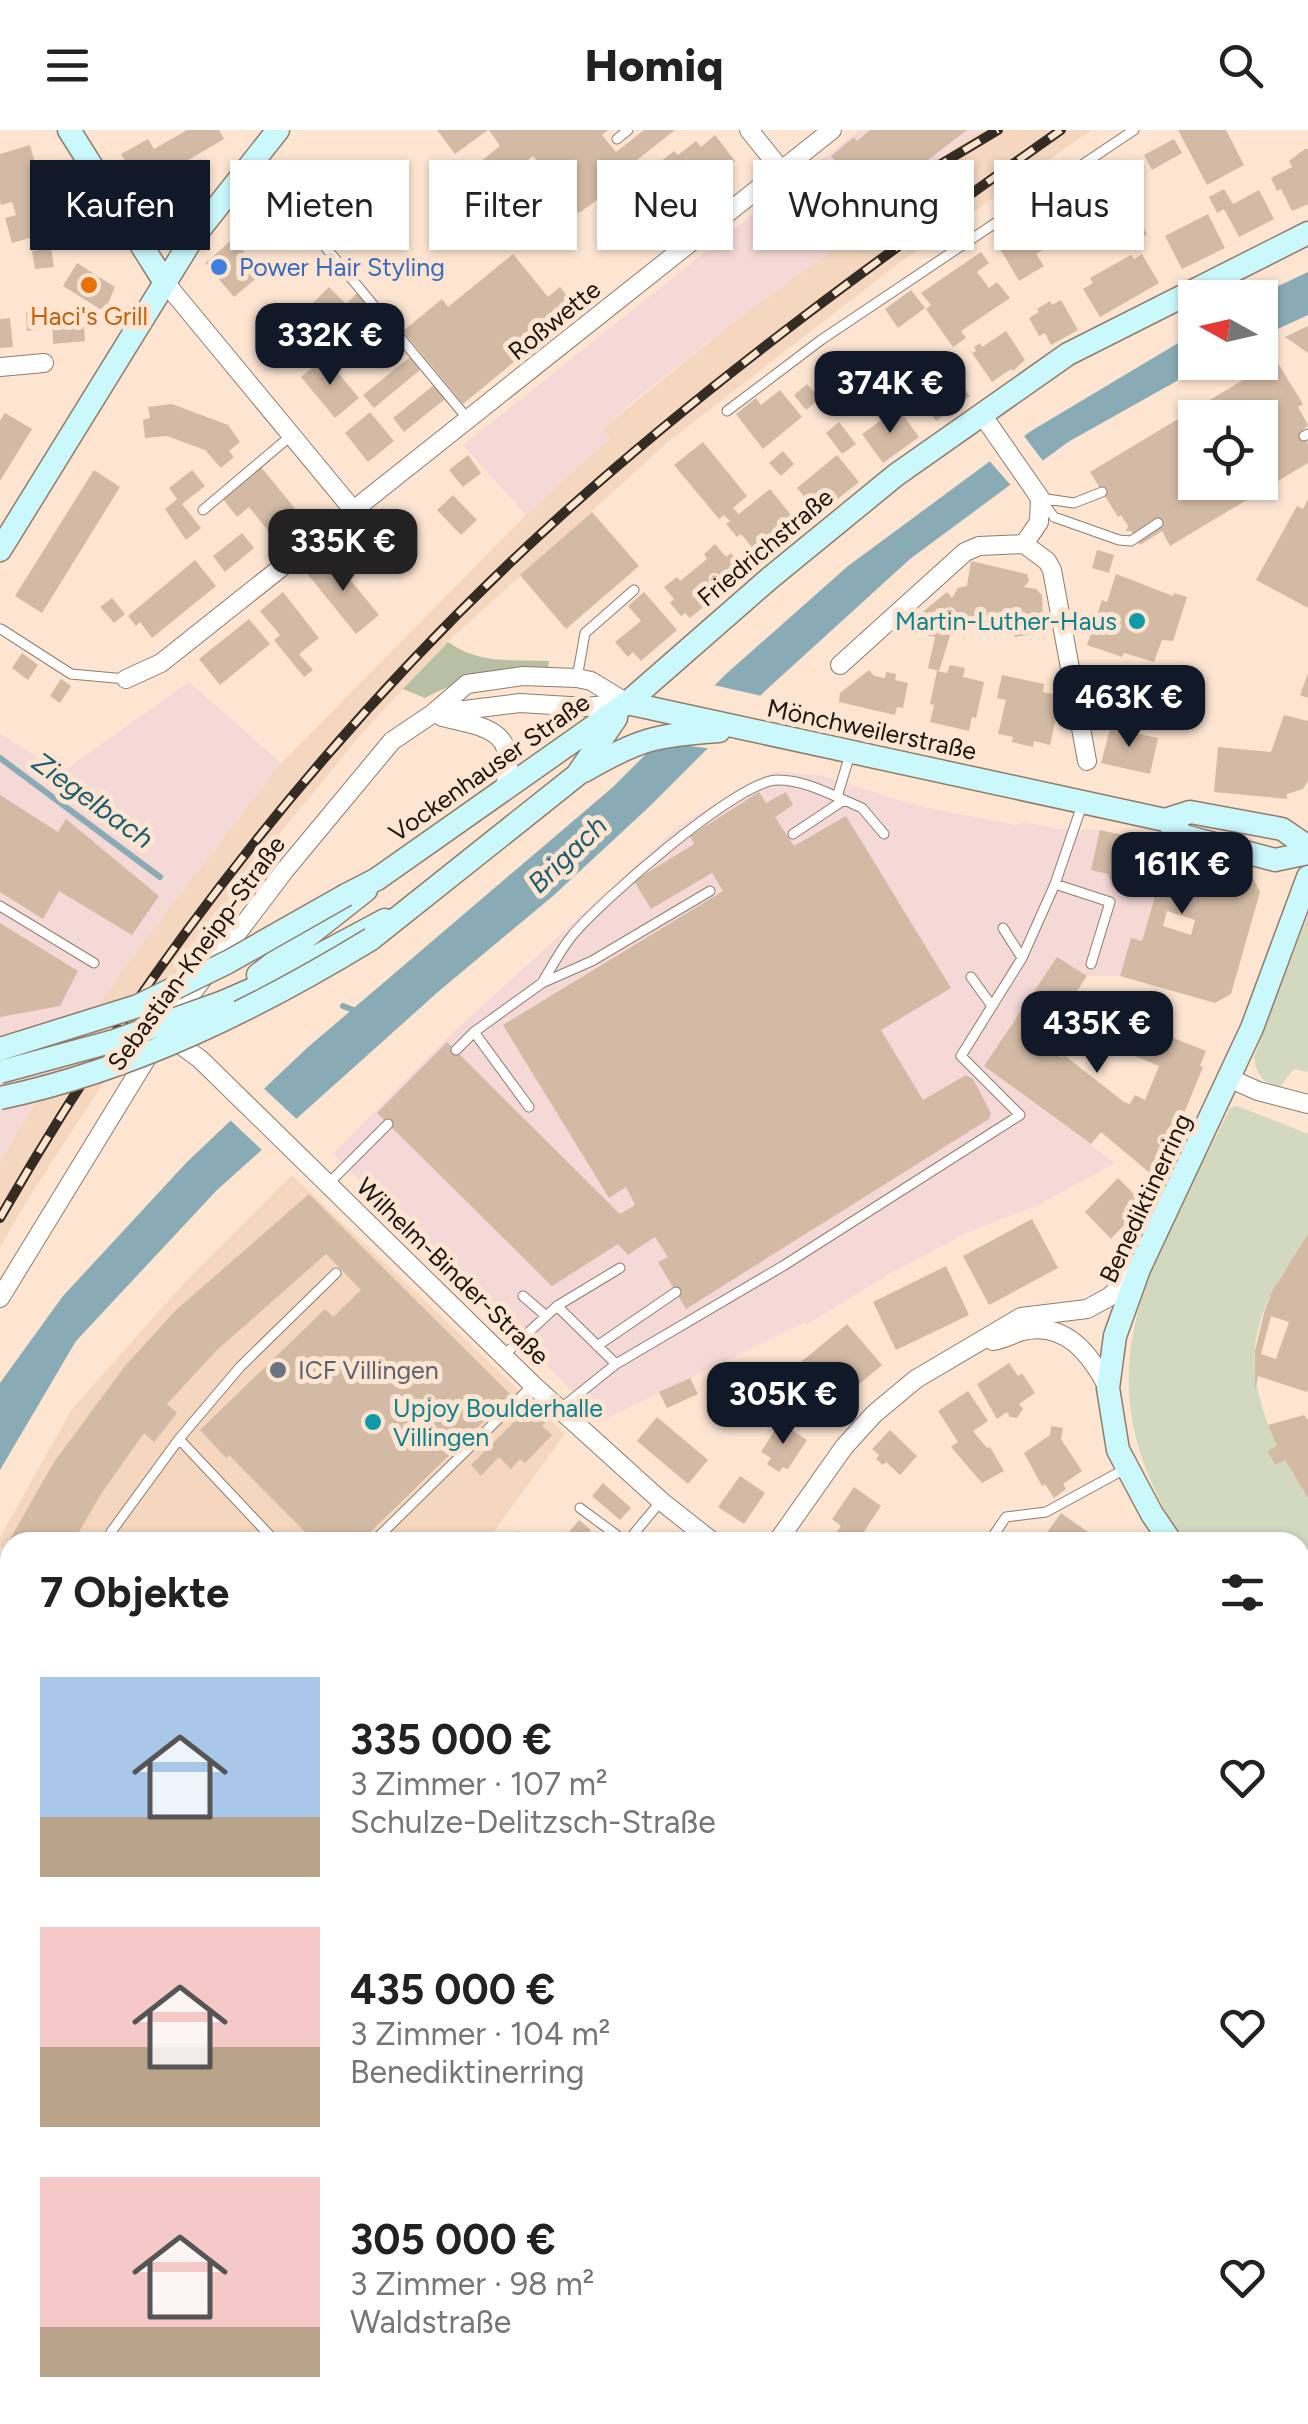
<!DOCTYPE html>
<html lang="de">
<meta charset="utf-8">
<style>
body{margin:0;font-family:Figtree,sans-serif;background:#f6f6f6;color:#222;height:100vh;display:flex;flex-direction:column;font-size:38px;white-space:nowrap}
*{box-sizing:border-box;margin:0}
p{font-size:32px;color:#767676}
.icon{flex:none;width:55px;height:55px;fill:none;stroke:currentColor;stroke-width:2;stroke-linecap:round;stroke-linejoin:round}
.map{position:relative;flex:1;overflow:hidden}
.drawer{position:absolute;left:0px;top:1402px;width:1310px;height:892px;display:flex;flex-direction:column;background:#fff;border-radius:30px 30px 0 0;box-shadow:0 2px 8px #0004}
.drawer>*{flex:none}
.hud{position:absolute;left:30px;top:30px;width:1250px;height:90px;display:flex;gap:20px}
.needle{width:65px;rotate:278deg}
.fabs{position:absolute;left:1178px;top:150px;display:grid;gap:20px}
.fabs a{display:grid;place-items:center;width:100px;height:100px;border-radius:0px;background:#fff;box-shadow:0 2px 8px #0004;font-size:50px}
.price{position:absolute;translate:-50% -85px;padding:0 22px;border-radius:20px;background:#111827;color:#fff;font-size:32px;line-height:65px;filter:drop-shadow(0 2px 5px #0008)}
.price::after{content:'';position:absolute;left:50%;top:60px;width:30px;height:22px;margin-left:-15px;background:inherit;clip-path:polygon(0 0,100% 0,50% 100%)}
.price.active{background:#222;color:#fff}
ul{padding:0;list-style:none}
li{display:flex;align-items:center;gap:30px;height:250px;padding:0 40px}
li span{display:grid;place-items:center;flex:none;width:280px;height:200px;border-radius:0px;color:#555}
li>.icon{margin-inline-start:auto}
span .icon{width:120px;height:120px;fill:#fffc;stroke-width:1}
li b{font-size:42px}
h2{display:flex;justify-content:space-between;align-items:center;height:120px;padding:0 40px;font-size:42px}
.tag{padding:0 35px;border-radius:0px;background:#fff;box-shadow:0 2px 8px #0004;font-size:35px;line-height:90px}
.tag.active{background:#111827;color:#fff}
header{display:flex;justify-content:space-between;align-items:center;height:130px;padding:0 40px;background:#fff;font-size:45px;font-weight:800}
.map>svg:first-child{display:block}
.built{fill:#f5d7bf}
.industrial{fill:#f4d9d6}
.green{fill:#d3d9bf}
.forest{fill:#b8bfa2}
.water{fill:#89abb6}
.pier{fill:#fde5d2}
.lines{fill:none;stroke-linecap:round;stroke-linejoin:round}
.stream{stroke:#89abb6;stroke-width:6}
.building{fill:#d3baa5;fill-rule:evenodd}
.lane-casing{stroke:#917b6b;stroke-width:11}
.street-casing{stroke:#917b6b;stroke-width:20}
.secondary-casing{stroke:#917b6b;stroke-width:25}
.lane{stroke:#fff;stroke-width:9}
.street{stroke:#fff;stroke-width:18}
.secondary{stroke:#cbf9fb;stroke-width:22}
.rail-casing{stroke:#342b23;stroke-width:10}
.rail{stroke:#fde5d2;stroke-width:6;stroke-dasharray:19;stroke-linecap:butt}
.secondary-bridge-casing{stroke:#917b6b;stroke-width:25;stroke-linecap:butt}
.secondary-bridge{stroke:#cbf9fb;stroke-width:22}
.shop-dot{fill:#3f7fe0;stroke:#fde5d2;stroke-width:4}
.food-dot{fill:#e8710a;stroke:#fde5d2;stroke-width:4}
.culture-dot{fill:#0f9aa8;stroke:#fde5d2;stroke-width:4}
.worship-dot{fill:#6b7280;stroke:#fde5d2;stroke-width:4}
.labels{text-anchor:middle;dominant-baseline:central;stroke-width:10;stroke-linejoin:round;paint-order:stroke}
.shop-label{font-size:25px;fill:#366cbe;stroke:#fde5d2;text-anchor:start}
.food-label{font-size:25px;fill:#c56008;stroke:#fde5d2}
.street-label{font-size:25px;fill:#1d150e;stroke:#fde5d2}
.culture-label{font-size:25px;fill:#0d838f;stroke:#fde5d2;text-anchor:end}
.worship-label{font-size:25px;fill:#5b616d;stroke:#fde5d2;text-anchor:start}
.water-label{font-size:28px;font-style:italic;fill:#1a5e6f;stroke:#fde5d2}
</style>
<header><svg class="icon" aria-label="menu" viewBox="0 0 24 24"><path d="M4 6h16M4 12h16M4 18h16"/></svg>Homiq<svg class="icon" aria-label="search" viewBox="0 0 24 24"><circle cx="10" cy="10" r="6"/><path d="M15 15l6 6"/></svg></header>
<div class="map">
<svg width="1308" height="2294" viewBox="0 0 1308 2294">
<rect width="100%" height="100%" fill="#fde5d2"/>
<path class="built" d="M981,0H1092L903,130L669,311L444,515L363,602L276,708L183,831L31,1064L0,1117V1031L57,938L137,820L281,633L526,385L610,308L602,299L739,188L921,55L940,28Z
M292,1045L565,1304L486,1412H10V1421L0,1416V1407L72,1279L184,1153Z"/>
<path class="industrial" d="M859,0H981L940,28L921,55L739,188L630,274L603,299L610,308L526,385L463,315Z
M189,552L281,633L137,820L57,938L0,1031V604L62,642Z
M778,641L823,646L918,676L1015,695L1024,692L1057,699L1100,700L1168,715L1142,811L1131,809L1120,846H1087L1057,827L984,936L1115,1033L1038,1075L966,1103L891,1143L807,1194L805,1192L602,1291L333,1024L445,910L678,697L757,648Z"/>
<path class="green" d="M1308,785V942L1294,939L1279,958C1262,951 1256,945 1254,927Z
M1237,976L1308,1004C1308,1025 1308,1087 1308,1103C1304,1119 1287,1135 1279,1149C1243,1212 1250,1254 1277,1316L1267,1322L1275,1335L1285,1330L1308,1368V1555L1300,1549V1412H1184C1072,1239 1152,1140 1230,978Z
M530,2285H706L710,2294H513Z
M770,2285H872L848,2294H751Z"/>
<path class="forest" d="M448,512C480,535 511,529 549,531L548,538C504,542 465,546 425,568L403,559Z"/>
<path class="water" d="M1308,142V185L1260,207V168L1255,167Z
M1195,203V232L1209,233L1068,312L910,429L765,561L649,677L553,766L439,861L217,1060L76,1211L0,1340V1253L63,1166L187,1032L307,918L613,657L726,544L848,436L1031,301Z"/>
<path class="pier" d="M1021,302L1046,335L1014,359L986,327Z
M709,554L766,567L714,619L673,614L664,601Z
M260,955L301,993L266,1024L227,987Z"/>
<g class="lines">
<path class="stream" d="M0,628L160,747
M343,876L361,883
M1300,2083L1308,2080
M773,2294L799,2285"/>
</g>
<path class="building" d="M187,0H219L224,9L178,36L186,49L148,71L121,24L148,9L154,19Z
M437,0H488L455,24Z
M489,0H608L602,5L616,22L644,0H675L628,37L633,44L579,83L533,26L496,54L480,32L500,16Z
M870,0H967L894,56L891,53L869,71L831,26L854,7L857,11Z
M1178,0H1226L1244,35L1207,55Z
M715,5L735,31L680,75L656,44L663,38L659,33L674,21L678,25L696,11L701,17Z
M1174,9L1182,23L1152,40L1144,25Z
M30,15L54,101L12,113L5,88L16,85L12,72L1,75L0,70V24Z
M1305,19H1308V74L1292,81L1281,59L1277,61L1271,48L1292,37L1289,31Z
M1111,42L1147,104L1120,120L1100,86L1036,124L1044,136L1019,151L995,110Z
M1224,59L1233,74L1259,60L1274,89L1239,107L1224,79L1217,83L1209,67Z
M284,69L297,88L263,112L250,92Z
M1208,84L1225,118L1182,139L1165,106Z
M233,109L250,129L254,125L266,140L234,167L205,133Z
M51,118L54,137L35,139L32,121Z
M981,122L989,133L977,142L989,158L997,152L1010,168L961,201L966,208L953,217L926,179L931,175L921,163Z
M513,124L548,167L560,157L578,179L463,274L403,201L442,169L448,177Z
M1142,124L1159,153L1100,187L1083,159L1093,153L1090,148L1111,136L1131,125L1134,129Z
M77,133L115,157L106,178L100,179L63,156Z
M329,157L346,174L358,162L382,190L355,218L311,175Z
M911,160L925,178L898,198L885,179Z
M1061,170L1078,200L1051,215L1045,203L1039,206L1029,188L1039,182L1037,179L1050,171L1052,175Z
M284,176L316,216L291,236L259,195Z
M52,179H59V184L83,182L85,211L53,214Z
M35,181L37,200L27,201L26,182Z
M10,188L13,217L0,218V189Z
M1308,196V223L1285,207Z
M1006,201L1025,230L1013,241L1011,239L992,252L972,223L976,221L974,217L980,213L982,217Z
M325,227L359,268L335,288L301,247Z
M410,227L420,240L374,278L363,265Z
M943,230L970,266L936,291L909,256Z
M1276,230L1303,274L1298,277L1308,295L1301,302L1308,314V333L1170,416L1162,401L1140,415L1131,401H1126L1128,396L1121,385L1118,387L1090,342ZM1195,288H1260V352H1195Z
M884,236L895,252L862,275L864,263L859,255Z
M807,254L820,269L806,280L794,265Z
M434,255L445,269L404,302L393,288Z
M780,260L802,287L763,319L736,284L756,268L761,275Z
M172,274L228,295L240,312L229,321L234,327L221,338L205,320L167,306L145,308L143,290L150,288L148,277Z
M898,278L919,307L883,333L862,304Z
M370,282L394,311L368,332L345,303Z
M5,283L32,299L0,351V291Z
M839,292L856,314L842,324L826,303Z
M703,312L747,366L733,378L739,384L770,359L799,395L760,427L741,404L737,407L726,394L730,391L724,385L719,389L674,335Z
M783,321L794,334L781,346L769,333Z
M468,325L481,343L463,357L449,340Z
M837,325L859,352L819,384L797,358Z
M261,337L297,381L287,389L290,394L273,407L249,377L237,387L223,369Z
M94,340L120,357L42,483L15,466Z
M192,340L205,356L182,374L201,398L186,410L165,379L177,369L169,358Z
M453,365L477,390L461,405L437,380Z
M1308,369V478L1256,450L1297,376L1303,379Z
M592,382L639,436L566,499L520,445Z
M242,403L254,418L225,442L213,426Z
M715,414L726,427L731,423L738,432L734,436L742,446L690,488L685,483L681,486L670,473L674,469L664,457L677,447L680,451L707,429L704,424Z
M1097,420L1114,425L1109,443L1092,438Z
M329,424L379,485L356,504L306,442Z
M195,430L216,456L152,508L140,492L136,496L128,486Z
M971,431L1027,444L1029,451L1024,457L1036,459L1042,465L1043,491L1047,494L1042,502L1028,501L1029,505L1015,507L1010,492L984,486L972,492L966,485L953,496L939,541L928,538L935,507L904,500V497L947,462L952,468L958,458L967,456Z
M1116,444L1173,466L1174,463L1187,467L1173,511L1162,510L1154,532L1124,523L1122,527L1087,515L1102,470L1107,472Z
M283,462L319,508L299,524L313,540L304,547L274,510L280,505L260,481Z
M644,462L677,500L641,531L633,522L628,527L615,512L641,491L628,476Z
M112,468L125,484L114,493L100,477Z
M249,489L270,514L220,555L199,529Z
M22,523L38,535L28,550L12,538Z
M950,535L965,538L963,547L984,552L976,588L972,587L969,601L930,592L934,575L930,574L937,541L947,543Z
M1179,535L1202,542L1188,581L1167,579V537L1178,538Z
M869,540L874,546L885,548L886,542L896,544L895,550L908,553L903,578L897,577L895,585L839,572L840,563Z
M1308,543V568L1300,565Z
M1002,545L1044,554L1043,562L1061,566L1050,615L1034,611L1033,617L1012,612L1013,607L998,604L1006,570L997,568Z
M61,549L71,556L60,573L50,566Z
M1284,585L1308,591V651L1303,659L1287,664V669L1214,662L1218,617L1271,622Z
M1112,592L1127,596L1126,601L1158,608L1150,644L1101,633Z
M759,662L766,673L786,662L793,675L775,687L794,716L846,686L951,858L881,900L923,970L966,945L973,949L991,983L989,989L686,1179L658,1132L668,1127L655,1107L628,1125L618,1114L552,1156L377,983L447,912L620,1084L635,1075L626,1057L609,1068L503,895L723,761L712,743L651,779L634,751L694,714L690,706Z
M0,665L58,702L66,689L159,766L132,805L59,761L43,789L0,762Z
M1100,700L1168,715L1166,721L1252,746L1260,762L1231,864L1215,873L1120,846L1131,808L1142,811L1158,756L1145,752L1144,757L1127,762L1112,756L1108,744L1091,740ZM1167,781L1195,790L1191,805L1163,796Z
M0,793L78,841L60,876L0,887Z
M1057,827L1087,846L1046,907L1060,910L1057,925L1062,928L1064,925L1124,972L1130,974L1135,965L1145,970L1159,936L1131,924L1133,919L1124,915L1134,892L1206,921L1200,936L1203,937L1157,1049L1101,1002L1091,1014L984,936Z
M1124,865L1137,871L1102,924L1090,916Z
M1118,1048L1144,1074L1111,1109L1085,1082Z
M309,1064L511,1265L360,1412H315L229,1325L226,1328L200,1300L325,1179L333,1187L361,1160L326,1124L217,1220L167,1274L177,1283L154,1312L144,1303L101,1364L73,1412H10V1420L5,1418L54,1332L125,1236L176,1180Z
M1032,1089L1058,1138L989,1175L963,1126Z
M1308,1104V1259L1307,1262L1258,1246L1255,1261V1221L1264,1183L1272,1161ZM1271,1186L1289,1192L1276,1229L1261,1224Z
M946,1136L969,1185L896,1220L873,1172Z
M847,1194L882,1235L819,1288L784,1246Z
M1009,1233L1018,1246L1022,1243L1035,1263L1019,1274L1023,1279L1017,1288L1010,1287L1007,1282L997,1289L977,1254Z
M690,1248L698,1264L667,1278L659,1262Z
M774,1261L802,1280L790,1297L763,1278Z
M968,1261L988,1291L973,1301L987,1318L990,1317L1004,1341L982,1353L951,1317L958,1312L938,1281Z
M526,1280L535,1288L538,1285L546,1292L542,1296L552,1305L525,1333L520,1329L511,1339L499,1327L481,1346L471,1335Z
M1304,1285L1308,1290V1368L1285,1330L1275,1335L1267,1321L1277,1316L1268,1295Z
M657,1287L708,1330L688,1354L637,1311Z
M780,1292L807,1310L788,1339L783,1337L779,1342L767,1334L771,1328L761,1322Z
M1051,1296L1063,1298L1061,1309L1082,1341L1063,1354L1066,1359L1054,1368L1045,1354L1042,1356L1024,1323L1050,1305Z
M890,1300L917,1326L900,1345L886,1332L883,1335L876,1329L879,1325L872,1319Z
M740,1346L765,1363L744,1394L718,1377Z
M603,1353L631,1378L620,1390L592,1366Z
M854,1357L881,1376L857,1412L837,1402L841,1396L832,1389Z
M1061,1383L1102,1412H1040Z
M579,1390L591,1400L581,1412H571L565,1407Z
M519,1401L531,1412H507Z
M0,1457L10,1459V1589L5,1605L0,1604Z
M1300,1608L1308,1611V1947L1300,1944Z
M10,1981V2020L0,2015L4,2005L3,1996Z
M1308,1991V2049L1300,2053V1994Z
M1308,2155V2200L1300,2204V2159Z
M1300,2251L1308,2270V2294L1299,2291L1245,2294L1242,2285H1300Z
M436,2285H459L454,2294H430Z
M707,2285H769L750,2294H711Z
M984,2285H1007L1010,2294H981L979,2287Z
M1054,2285H1090L1092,2291L1085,2294H1058Z"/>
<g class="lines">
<defs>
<path id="lane" d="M617,9L628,0
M254,31L467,288
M727,281L821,210L1134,0
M1304,306L1308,304
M1040,368L1074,373L1102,362
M1041,370L1054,387L1119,410L1131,411L1158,393
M203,380L293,304
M1,499L71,544L126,549
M577,548L585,503L634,460
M837,667L851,621
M844,670L862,678L884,704
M1055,754L1110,772L1091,834
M0,776L94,833
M1003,798L1022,828
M971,847L992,876
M542,853C551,838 560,821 571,807C597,774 739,649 778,650C801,650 824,661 844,670L793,704
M474,902L529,977
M456,920L474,902L542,853L592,831L710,761
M328,1054L388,994
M523,1166L545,1185
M557,1176L620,1138
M597,1216L676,1162
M504,1225L557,1176L616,1234
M560,1279L616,1234L783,1136L1020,985L961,926L1022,828L1055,754L1082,675
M179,1309L276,1412
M580,1378L626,1412
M111,1402L179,1309L240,1237L336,1143
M373,1412L533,1255
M627,1412L661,1371
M989,1412L1006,1387L1046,1382L1125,1339
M0,2181L10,2160
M178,2285L187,2289"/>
<path id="street" d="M749,0L782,41
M164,151L354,381
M0,237L44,233
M983,286L1040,368L1039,392L1024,414L1047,431L1052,440L1087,631
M840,535L965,422L979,416L1024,414
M126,549L161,533L832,0
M432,584L520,573L586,577L625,573
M442,587C486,597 519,600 505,656
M170,892L285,740L392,611L432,584L467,554L523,546L577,548L591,551L627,573
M168,906L200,929L533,1255L661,1371L713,1412
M1231,949L1258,961L1308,974
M0,1168L153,918
M993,1211C1004,1209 1013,1204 1023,1201C1066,1191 1091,1225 1108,1258
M777,1412L844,1317L874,1284L916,1249L1021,1187L1087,1179L1109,1167L1139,1139
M1300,2123L1308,2120
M1138,2285L1142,2294
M253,2294L257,2285
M885,2294L907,2285"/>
<path id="secondary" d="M69,0L164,151
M0,420L192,109L278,0
M627,573L1165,690L1184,706L1275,730L1308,723
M584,641C639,609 656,605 719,601
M1165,690L1190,682L1282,699L1308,717
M346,765L377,749L627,573L770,448L896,345L1068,224L1308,103
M371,809L577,645L616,588
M258,845L366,760
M223,872L269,852L385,790
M1171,1412L1152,1384L1118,1320L1108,1258L1115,1206L1139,1139L1252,898L1308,747
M1300,1569L1308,1575"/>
</defs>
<use href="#lane" class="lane-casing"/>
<use href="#street" class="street-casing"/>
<use href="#secondary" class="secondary-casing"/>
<use href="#lane" class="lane"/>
<use href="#street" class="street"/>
<use href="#secondary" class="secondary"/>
<defs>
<path id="rail" d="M931,40L998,0
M0,1088C150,826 341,583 566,381C721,242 891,120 1061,0"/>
</defs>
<use href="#rail" class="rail-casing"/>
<use href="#rail" class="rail"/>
<defs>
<path id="secondary-bridge" d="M0,919L138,876L228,832L346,765
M0,942L114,911L223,872
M0,968C133,940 256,879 371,809"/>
</defs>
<use href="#secondary-bridge" class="secondary-bridge-casing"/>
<use href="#secondary-bridge" class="secondary-bridge"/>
</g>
<circle class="shop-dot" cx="219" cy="137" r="10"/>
<circle class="food-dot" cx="89" cy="155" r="10"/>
<g class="culture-dot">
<circle cx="1137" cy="491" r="10"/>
<circle cx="373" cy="1292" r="10"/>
</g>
<circle class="worship-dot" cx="278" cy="1240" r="10"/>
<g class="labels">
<g class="shop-label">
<text x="239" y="137">Power Hair Styling</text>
</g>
<g class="food-label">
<text x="89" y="186">Haci's Grill</text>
</g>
<g class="street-label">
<text transform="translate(554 190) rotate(-39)">Roßwette</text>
<text transform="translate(765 417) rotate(-40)">Friedrichstraße</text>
<text transform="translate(872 599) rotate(12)">Mönchweilerstraße</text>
<text transform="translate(489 637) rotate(-35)">Vockenhauser Straße</text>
<text transform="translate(196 823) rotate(-54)">Sebastian-Kneipp-Straße</text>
<text transform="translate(1145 1068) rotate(-65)">Benediktinerring</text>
<text transform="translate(453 1141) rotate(44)">Wilhelm-Binder-Straße</text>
</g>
<g class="culture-label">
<text x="1117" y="491">Martin-Luther-Haus</text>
<text x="393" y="1278" text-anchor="start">Upjoy Boulderhalle<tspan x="393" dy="29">Villingen</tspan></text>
</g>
<g class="worship-label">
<text x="298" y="1240">ICF Villingen</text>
</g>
<g class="water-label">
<text transform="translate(93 670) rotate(36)">Ziegelbach</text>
<text transform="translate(567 724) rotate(-44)">Brigach</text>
</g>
</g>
</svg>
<div class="fabs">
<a><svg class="needle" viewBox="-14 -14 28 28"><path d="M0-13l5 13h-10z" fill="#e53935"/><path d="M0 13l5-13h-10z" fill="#767676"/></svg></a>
<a><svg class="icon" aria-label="locate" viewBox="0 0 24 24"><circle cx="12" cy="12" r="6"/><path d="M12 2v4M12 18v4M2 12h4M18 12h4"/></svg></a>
</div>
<b class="price" style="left:330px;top:258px">332K €</b>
<b class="price" style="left:890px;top:306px">374K €</b>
<b class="price active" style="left:343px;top:464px">335K €</b>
<b class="price" style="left:1129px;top:620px">463K €</b>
<b class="price" style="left:1182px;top:787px">161K €</b>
<b class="price" style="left:1097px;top:946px">435K €</b>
<b class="price" style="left:783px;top:1317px">305K €</b>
<div class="hud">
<a class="tag active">Kaufen</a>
<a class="tag">Mieten</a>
<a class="tag">Filter</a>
<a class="tag">Neu</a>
<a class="tag">Wohnung</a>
<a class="tag">Haus</a>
</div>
<section class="drawer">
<h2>7 Objekte<svg class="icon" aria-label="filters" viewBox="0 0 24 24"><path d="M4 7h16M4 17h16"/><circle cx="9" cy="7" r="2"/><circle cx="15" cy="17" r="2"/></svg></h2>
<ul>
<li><span style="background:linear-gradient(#a9c7e8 70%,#b9a48a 0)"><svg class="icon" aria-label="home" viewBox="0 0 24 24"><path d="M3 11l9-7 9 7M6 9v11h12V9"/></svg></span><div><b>335 000 €</b><p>3 Zimmer · 107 m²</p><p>Schulze-Delitzsch-Straße</p></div><svg class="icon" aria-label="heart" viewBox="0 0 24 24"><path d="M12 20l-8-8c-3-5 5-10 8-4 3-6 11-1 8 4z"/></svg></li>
<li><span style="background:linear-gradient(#f6c9c9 60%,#b9a48a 0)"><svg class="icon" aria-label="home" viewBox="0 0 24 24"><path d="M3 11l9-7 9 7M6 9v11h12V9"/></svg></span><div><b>435 000 €</b><p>3 Zimmer · 104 m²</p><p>Benediktinerring</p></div><svg class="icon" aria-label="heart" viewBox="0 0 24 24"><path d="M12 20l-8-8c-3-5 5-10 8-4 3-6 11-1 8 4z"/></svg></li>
<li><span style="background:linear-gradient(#f6c9c9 75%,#b9a48a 0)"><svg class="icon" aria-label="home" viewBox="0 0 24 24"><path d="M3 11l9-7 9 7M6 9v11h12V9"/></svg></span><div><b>305 000 €</b><p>3 Zimmer · 98 m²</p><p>Waldstraße</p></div><svg class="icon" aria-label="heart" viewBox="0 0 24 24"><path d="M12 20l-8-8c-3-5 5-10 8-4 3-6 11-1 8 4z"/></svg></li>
</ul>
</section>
</div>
